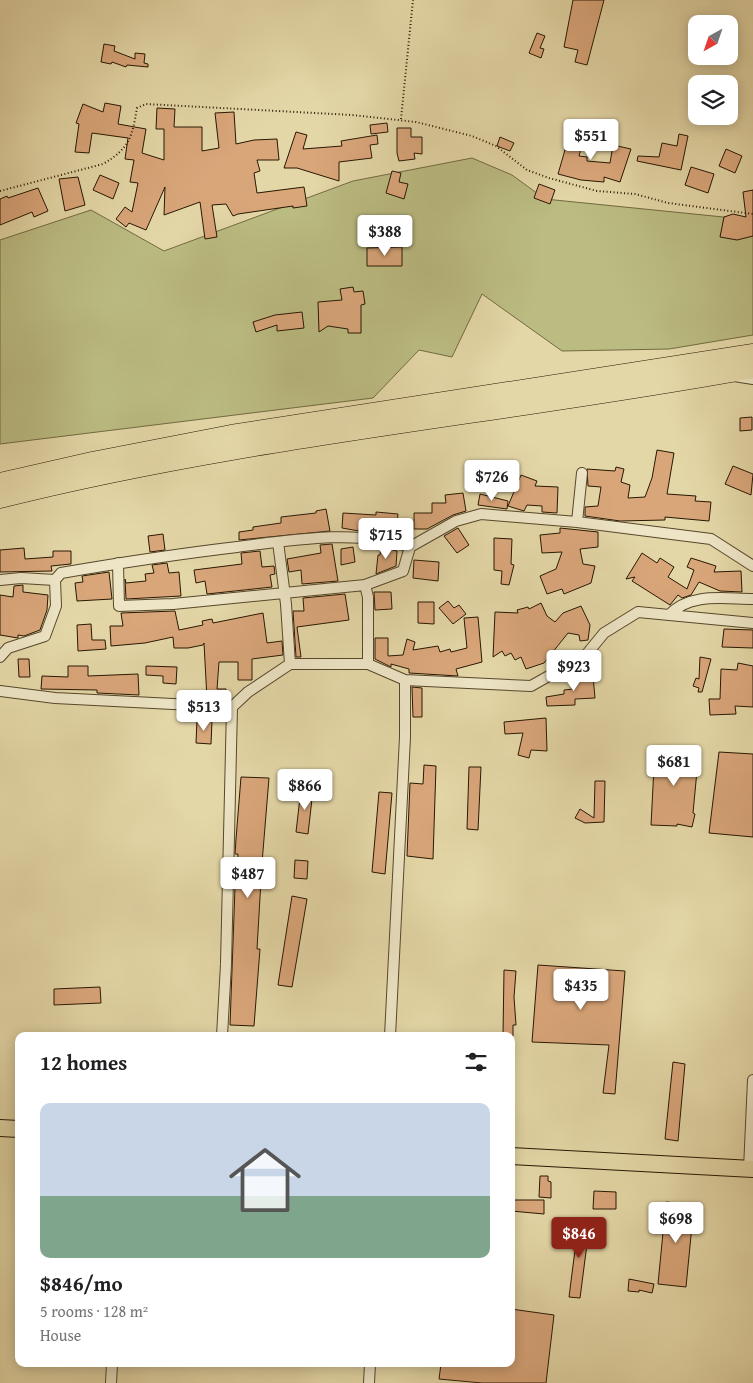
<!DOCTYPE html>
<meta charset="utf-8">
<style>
body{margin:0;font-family:"Gentium Book Plus",serif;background:#f2f2f2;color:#202124;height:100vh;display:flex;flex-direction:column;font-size:19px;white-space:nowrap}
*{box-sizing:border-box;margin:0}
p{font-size:16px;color:#757577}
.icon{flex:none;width:28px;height:28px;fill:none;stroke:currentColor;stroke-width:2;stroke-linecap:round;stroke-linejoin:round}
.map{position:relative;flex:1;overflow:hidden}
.panel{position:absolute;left:15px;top:1032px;width:500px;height:335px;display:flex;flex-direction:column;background:#fff;border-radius:10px;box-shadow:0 2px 12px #0003}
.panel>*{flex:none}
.needle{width:32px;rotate:220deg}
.tools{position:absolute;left:688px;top:15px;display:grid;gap:10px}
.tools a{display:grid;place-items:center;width:50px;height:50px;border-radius:10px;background:#fff;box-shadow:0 2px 12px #0003;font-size:25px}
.price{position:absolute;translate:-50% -42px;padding:0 11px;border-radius:5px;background:#fff;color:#222;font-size:16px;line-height:32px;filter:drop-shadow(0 1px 2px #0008)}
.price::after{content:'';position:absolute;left:50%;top:30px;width:15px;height:11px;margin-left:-8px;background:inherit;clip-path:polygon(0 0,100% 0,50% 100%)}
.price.active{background:#8f2418;color:#fff}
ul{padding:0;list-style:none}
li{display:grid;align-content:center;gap:10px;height:265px;padding:0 25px}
li span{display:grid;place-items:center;height:155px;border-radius:10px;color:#555}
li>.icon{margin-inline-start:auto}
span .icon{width:90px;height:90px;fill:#fffc;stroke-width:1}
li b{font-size:21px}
h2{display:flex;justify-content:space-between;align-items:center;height:60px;padding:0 25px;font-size:21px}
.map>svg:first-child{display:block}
.green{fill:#bbbc82;stroke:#726a42}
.building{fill:#d9a67a;stroke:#281702}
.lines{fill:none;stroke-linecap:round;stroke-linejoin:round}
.minor-casing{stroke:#57472b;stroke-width:12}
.primary-casing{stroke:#281702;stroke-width:18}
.motorway-casing{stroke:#281702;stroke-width:19}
.path{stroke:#281702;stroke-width:2;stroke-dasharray:1 2.5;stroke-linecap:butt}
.minor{stroke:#ede5c6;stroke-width:10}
.primary{stroke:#e4d7a7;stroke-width:16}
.motorway{stroke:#e4d7a7;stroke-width:18}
</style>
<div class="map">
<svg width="753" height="1383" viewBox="0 0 753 1383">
<rect width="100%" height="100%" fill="#e4d7a7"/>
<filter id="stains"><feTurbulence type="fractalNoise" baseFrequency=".004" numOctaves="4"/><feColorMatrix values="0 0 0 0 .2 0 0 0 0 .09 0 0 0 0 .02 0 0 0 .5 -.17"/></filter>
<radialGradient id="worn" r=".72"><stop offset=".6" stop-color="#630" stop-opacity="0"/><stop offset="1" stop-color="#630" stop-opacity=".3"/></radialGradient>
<path class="green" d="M472,158L512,175L545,199L753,220V335L669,349L562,351L482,294L452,357L419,350L373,398L0,444V240L91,210L164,251L353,181Z"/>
<path class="building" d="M573,0H604L587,65L575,62L578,50L564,47Z
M537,33L545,36L540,48L544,49L541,58L529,53Z
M104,44L115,46L114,51L135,59V53L145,54L144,63L148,64V67L127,65L126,67L112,62L111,64L101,62Z
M105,103L121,106L118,124L146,129L142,153L164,160V129H156L157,108L175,109L174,127H202V151L219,148L215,113L234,112L236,144L254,140L277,139L279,160H257L260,171L254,173L257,193L304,187L307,206L293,208V206L238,214L233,216L226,204L212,205L217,237L205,239L200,202L164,215L165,187L146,230L129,223L126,227L116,219L125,207L132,212L138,183L130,182L134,160L125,159L128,138L92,133L89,153L75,152L79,124L76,123L83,104L103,112Z
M387,123L388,132L371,134L370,125Z
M572,126L586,130L579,156L587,157V161L610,163L613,145L631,149L620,182L604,177V182L581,180L558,174Z
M397,128H411V137H422V154L414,153L415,159L399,161L397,153Z
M296,132L307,135L303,149L342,146L341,141L377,135L378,144L370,145L372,158L339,162V181L297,168H284Z
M679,134L688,136L681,170L637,161L638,156L659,157L662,143L677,146Z
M500,137L514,143L510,151L497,146Z
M726,149L742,156L735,173L719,166Z
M691,167L714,174L708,193L685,185Z
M392,171L401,173L399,182L408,184L404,199L386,193Z
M100,175L119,183L113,199L93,190Z
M78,177L85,205L65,211L59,179Z
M539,184L555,190L550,204L534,198Z
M38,188L48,211L34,217L32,212L0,225V199L7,196L8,198Z
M753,190V236L737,240L720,237L724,217L733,214L746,217L743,192Z
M402,247V266H367V248Z
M353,287L354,292L363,291L365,304L361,305V333H348V329L328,326L319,332L318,302L342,300L340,289Z
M302,312L304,328L277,331V325L256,332L253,322L275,315Z
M752,417V430L740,431V418Z
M657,450L674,453L667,494L696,496L695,501L711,502L709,521L665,517V520L620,521L585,516V507L598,506L601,487L588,486L587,469L615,471L616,467L624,469L621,482L630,485L628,498L645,497L652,478Z
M733,466L753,474L751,495L725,484Z
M521,475L537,481L535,486L558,487L557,513L542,512V506L527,505L524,511L508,506Z
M463,493L466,511L453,515L427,529H414V513H432V503H446L445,495Z
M480,494L508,501L507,509L478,505Z
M326,509L330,531L239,540V532L253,530V527L281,523V517L316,513V511Z
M376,512L398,514L397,523L379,521L378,527L360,525L359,531L342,528L343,513L376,515Z
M458,528L469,545L457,553L444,536Z
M560,528L598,532V547L580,549L583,564L595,566L591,583L564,594L562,589L547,594L540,576L556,569L562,552L542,553L540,535L560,533Z
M163,534L165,550L150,552L148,536Z
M494,538L512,539L511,564L514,565L509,585L501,584L502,571L494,570Z
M332,544L338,581L302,584L301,570L289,572L287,559L321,553L320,545Z
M353,547L355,562L341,565V549Z
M381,547L397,551L396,566L376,574L378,555H380Z
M24,548L25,559L53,557V551H71V564L51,566L52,571L0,572V550Z
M260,551L262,567L274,566L275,574L270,575L272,587L207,594L205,581L196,583L194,570L242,564L241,553Z
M642,553L657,563L660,558L674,567L668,577L687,589L694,570L687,567L691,558L716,566L714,572L741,571L742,592L720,591L699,582L691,595L682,598L678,595L670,605L632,581L635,577L626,579Z
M414,560L439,562L438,581L413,578Z
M167,563L169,573L179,572L181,596L126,599L125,579L126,583L146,581L145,574L154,573L152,565Z
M109,572L112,599L77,601L75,583L83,582L82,576Z
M23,585V592L48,595L47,610L40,630L24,636L18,635V638L0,635V595L13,597L14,586Z
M374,592H391L392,609L375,610Z
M345,594L349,620L297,627L301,657H296L293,611H304L303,598Z
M448,601L454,608L459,605L466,614L453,624L439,608Z
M418,602H434V624L418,623Z
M541,603L547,616L555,622L563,613L581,606L590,625L588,640L580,641L579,635L568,633L544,663L526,669L521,657L515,660L511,653L505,656L502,651L493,657L495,612L518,613L517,610L528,607L529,609Z
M175,611L179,630L203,625L202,621L212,619L213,623L263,613L267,643L282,641L283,655L252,659V680H238V662H219L217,689H226V700L207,699L204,643L203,645L188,648H174L173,637L145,643L111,646L110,626H123L121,613Z
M478,617L482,662L456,669L458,676L409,673V669L391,664V667L375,659V638H388V656L403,655L407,639L415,642L413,650L438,646L440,652L450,649L451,652L467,648L464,618Z
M91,624L92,640H105L106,649L78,651L77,625Z
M724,629L753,630V648L722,647Z
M700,657L711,659L702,692H698L699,688L693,686L696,678L699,679Z
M18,659H29L30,677H19Z
M738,663L753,666V707L735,706L736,714L710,715L709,699H720L721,669L737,670Z
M68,666H88V676L138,674L139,695L97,693V690L41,689L42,676L68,677Z
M146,666L177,667L176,684L163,683V676L146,675Z
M593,676L595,698L575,699V705L547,706L546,697L564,694V690L573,689L572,677Z
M412,687L422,688V717H413Z
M546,718L547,751L531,750L529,758L518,755L523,733L505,734L504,722Z
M197,720L212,721L211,744L196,743Z
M655,748L699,750L693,813L695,814L692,827L677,824V826L651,825Z
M719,752L753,754V837L709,833Z
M424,765L436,766L433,859L407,856L410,783L423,784Z
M469,767H481L478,830L467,829Z
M241,777L269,778L262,863L257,949H260L254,1026L230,1025L235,888L238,854H235L236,839Z
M595,781H605L604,822L585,823L575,818L580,809L594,818Z
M301,789L313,790L308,834L296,832Z
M379,792L392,793L385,874L372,872Z
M295,860L308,861L307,879L294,878Z
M292,896L307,899L292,987L278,985Z
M538,965L625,971L615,1094L603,1093L609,1045L532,1042Z
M504,970L516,971L514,997L516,1025H513V1036H503Z
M100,987L101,1003L54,1005V989Z
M673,1062L685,1064L678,1141L665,1139Z
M540,1176H548V1181L551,1182V1198L539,1197Z
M594,1191L616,1192V1209H593Z
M511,1200H544V1214L511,1211Z
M666,1202L694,1205L686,1287L658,1284Z
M579,1219L590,1221L580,1298L569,1297Z
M629,1279L654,1284L652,1293L639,1290V1292L628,1291Z
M511,1309L554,1315L546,1383H482L439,1379L441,1364H511Z"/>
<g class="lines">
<defs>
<path id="minor" d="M734,376L753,379
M577,522L582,473
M278,542L286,604L290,664
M118,563L119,606L173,604L365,585L403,571L410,547L456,521L481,514L577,522L711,539L753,566
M0,580L21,578L55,580
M365,585L368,597V664
M669,615C690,592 725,599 753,599
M0,657L8,648L45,636L56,606L55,580L61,573C119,563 178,554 237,547C292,540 358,529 410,547
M0,691L55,698L232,707L248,692L290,664H368L405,680L531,686L586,655L604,633L638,612L753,623
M222,1036L226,964L232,707
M390,1036L405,737V680
M749,1169L753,1080
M111,1383L112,1364
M369,1383L370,1364"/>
<path id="primary" d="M0,1128L19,1129
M511,1156L753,1169"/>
<path id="motorway" d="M0,482L92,461L231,434L753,353
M0,499C247,437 502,415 753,369"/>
</defs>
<use href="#minor" class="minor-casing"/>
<use href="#primary" class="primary-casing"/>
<use href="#motorway" class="motorway-casing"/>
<path class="path" d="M401,119L413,0
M0,191L103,164C130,148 132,137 137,108L146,104L352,115L416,122L472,136L496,146L527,170L549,178L597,191L635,194L668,203L753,214"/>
<use href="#minor" class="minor"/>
<use href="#primary" class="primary"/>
<use href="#motorway" class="motorway"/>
</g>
<rect width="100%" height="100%" filter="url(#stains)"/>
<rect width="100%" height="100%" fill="url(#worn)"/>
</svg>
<div class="tools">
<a><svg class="needle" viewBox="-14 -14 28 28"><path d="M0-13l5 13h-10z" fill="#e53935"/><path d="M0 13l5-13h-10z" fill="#757577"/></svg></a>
<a><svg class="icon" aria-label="layers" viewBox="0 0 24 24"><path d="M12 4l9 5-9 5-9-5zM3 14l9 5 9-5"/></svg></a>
</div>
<b class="price" style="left:591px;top:161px">$551</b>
<b class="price" style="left:385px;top:257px">$388</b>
<b class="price" style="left:492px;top:502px">$726</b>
<b class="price" style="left:386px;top:560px">$715</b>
<b class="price" style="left:574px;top:692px">$923</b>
<b class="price" style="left:204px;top:732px">$513</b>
<b class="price" style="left:674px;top:787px">$681</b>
<b class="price" style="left:305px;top:811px">$866</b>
<b class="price" style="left:248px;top:899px">$487</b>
<b class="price" style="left:581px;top:1011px">$435</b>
<b class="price" style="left:676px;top:1244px">$698</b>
<b class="price active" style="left:579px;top:1259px">$846</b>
<section class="panel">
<h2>12 homes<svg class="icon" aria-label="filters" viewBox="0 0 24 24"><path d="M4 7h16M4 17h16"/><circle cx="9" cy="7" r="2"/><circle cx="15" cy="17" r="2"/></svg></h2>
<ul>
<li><span style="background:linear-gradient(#c9d6e8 60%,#7fa58c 0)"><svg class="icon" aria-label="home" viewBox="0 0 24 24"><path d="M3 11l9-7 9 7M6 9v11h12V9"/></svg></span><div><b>$846/mo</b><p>5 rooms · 128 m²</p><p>House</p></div></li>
</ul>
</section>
</div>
